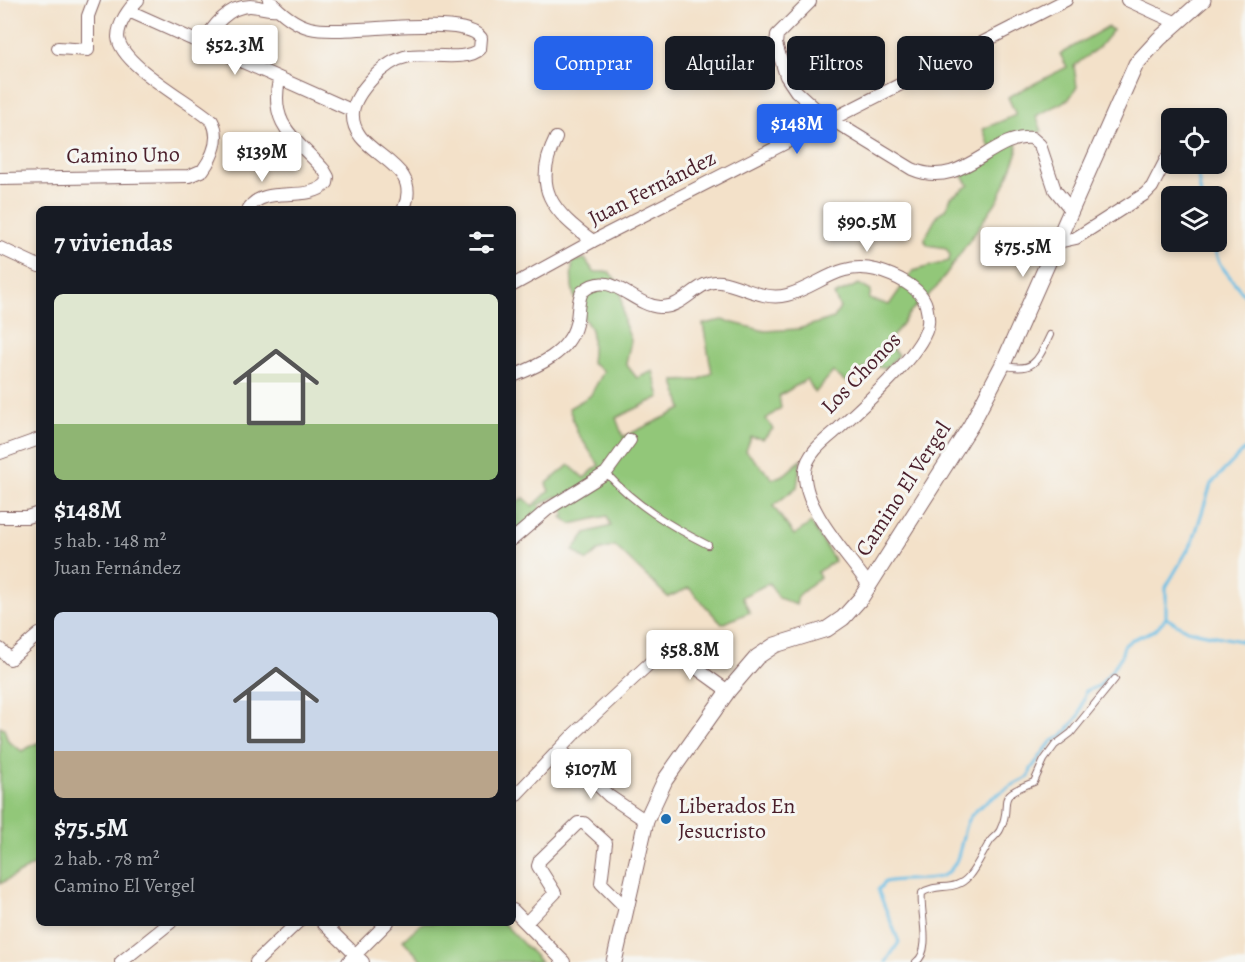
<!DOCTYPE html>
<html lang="es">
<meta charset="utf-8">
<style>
body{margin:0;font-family:Alegreya,serif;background:#20242c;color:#f1f3f6;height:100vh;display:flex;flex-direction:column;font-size:22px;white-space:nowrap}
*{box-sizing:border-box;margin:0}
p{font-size:20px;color:#9ea1a6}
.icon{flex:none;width:33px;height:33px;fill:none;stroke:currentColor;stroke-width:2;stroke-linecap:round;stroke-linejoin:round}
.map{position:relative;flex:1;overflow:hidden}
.sheet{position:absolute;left:36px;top:206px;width:480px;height:720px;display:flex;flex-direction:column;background:#171b24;border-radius:9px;box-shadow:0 3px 9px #0003}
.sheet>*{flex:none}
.hud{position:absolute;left:534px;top:36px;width:570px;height:54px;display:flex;gap:12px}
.tools{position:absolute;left:1161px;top:108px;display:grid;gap:12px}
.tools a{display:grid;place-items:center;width:66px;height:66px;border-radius:9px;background:#171b24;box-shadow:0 3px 9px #0003;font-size:30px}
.price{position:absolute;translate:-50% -51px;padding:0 14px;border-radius:6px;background:#fff;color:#222;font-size:20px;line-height:39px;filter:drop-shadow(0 2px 3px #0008)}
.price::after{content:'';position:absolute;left:50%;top:36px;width:18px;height:14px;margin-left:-9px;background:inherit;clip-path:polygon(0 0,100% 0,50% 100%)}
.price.active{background:#2563eb;color:#fff}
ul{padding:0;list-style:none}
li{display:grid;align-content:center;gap:12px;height:318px;padding:0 18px}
li span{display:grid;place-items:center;height:186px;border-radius:9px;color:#555}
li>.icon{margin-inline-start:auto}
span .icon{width:108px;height:108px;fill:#fffc;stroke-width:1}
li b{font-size:26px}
h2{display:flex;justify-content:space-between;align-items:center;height:72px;padding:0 18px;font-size:26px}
.chip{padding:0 21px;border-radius:9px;background:#171b24;box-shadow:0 3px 9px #0003;font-size:21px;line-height:54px}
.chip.active{background:#2563eb;color:#fff}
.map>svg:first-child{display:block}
.green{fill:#92c779;stroke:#6e7352;stroke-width:1.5}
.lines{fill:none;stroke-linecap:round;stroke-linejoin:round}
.stream{stroke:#68bee5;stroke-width:3}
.service-casing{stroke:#856362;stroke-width:8}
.minor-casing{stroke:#856362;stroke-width:14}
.tertiary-casing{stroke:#856362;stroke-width:17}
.service{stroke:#fff;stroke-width:6}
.minor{stroke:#fff;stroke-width:12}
.tertiary{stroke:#fff;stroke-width:15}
.poi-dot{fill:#1f6fb2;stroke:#f6f6f2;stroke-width:2}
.labels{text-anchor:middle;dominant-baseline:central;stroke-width:6;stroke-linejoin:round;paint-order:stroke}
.street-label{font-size:22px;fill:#4a1f2b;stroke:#f6f6f2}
.poi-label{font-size:22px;fill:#4a1f2b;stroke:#f6f6f2;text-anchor:start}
</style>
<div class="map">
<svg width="1245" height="962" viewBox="0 0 1245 962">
<rect width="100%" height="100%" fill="#f6f6f2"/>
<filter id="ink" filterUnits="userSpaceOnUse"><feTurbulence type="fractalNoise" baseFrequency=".0167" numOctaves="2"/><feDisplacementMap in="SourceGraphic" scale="12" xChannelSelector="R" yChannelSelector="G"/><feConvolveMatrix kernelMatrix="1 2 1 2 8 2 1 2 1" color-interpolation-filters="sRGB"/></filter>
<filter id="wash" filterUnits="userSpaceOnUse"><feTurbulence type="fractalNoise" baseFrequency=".008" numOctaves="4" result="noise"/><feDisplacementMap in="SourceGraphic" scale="24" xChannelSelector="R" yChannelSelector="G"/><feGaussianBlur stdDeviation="1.35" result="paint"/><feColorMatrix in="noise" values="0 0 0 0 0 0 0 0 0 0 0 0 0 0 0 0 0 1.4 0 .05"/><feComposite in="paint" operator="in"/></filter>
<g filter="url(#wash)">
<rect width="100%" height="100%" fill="#f3e1c9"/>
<path class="green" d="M1107,27L1113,30L1099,47L1074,66L1077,87L1069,99L1036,116L1042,131L1017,140V154L999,198L937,287L911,311L888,343L898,355L886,368L868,366L846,382L833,372L815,393L807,379L779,396L781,408L766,419L773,429L763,439L751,437L746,451L773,479L785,474L801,460L797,487L773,506L794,535L811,523L835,561L817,572L820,577L798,596L796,605L779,598L769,583L742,597L750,612L722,624L689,588L668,597L615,546L598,551L587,561L573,550L586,533L611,526L607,516L571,524L562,517L565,515L557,496L539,505L545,518L513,533V503L524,498L533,506L549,491L546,484L569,465L584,478L599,465L577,432L569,408L590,396L604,371L591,363C592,355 593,337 591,330C590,326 585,321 583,317C573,300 569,281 573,261L585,259L594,272H609L620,284L624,322L631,340L626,364L637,378L653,371L660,397L616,418L623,437L682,409L674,381L698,380L712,373L703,324L722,320L765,331L798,329L834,318L840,308L834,295L859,284L871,291L869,299L889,305L913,271L949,261L950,255L946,248L928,245L924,240L938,214L946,209L951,197L969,185L962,175L994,158L983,129L1016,115L1008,97L1067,67L1060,54Z
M0,726L4,728L8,741L22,751L39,742V862L0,884Z
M422,923H503L541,962H423L403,940Z"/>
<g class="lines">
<path class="stream" d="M1200,164L1198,176L1201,196
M1212,242L1219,263L1245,296
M1166,618L1187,630L1245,642
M886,962L899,942L878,890L885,882C901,878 931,882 944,875C962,865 960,839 967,822C974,806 1013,784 1029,777L1031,769L1051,742L1063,735L1079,716L1086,691L1099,686L1109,674L1121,657L1124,646L1131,640L1155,630L1166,618V587L1193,541L1211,484L1245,449"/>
</g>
</g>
<g filter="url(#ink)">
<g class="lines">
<defs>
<path id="service" d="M1003,365C1034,374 1038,360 1050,335
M606,473C636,505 668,525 708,545
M916,962C933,950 919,910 922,893C937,882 955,893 969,876C978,865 983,852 991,840C994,837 998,834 1000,830C1015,800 990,798 1034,782L1044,760L1055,745L1071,733L1115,679"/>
<path id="minor" d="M269,0C280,12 294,24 310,28C344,37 462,12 481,38L480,49C468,62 427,53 409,56C393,59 381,69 371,80C363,89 354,100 353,112C349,156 425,159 404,208
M1127,0L1177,23
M810,2L777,35L776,44L786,76L796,91L819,112L912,169C963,191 991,134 1032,138L1040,145L1055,190L1072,211
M129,11L353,111
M203,44C212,27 228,6 250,6C260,6 267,11 278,9
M58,48L88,50V16L94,0
M556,138C531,188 553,212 593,241
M0,179L189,176L203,170C213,156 221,137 212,121C191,102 120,65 118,37C118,24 129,8 138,0
M249,208C265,184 307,204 327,183L328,177L324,170C297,139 269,127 279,80
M1058,242L1076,238L1145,194L1152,187L1169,154
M0,248L39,266
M513,285L593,241L1066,0
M513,376C538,366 569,353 576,324C579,313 577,302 582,292C610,267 631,305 660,307C684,309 698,278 721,282C743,286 763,301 787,295C820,286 838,261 876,270C894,275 921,287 926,305C927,310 929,317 928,323C926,351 859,409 838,429C825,440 807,453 805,471C802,508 848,555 868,584
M0,453L39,439
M0,517H27L39,513
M513,539L548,509L606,473L630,440
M0,649L10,659L39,634
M561,750L609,796L646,821
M513,798L575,733L667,647L728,691
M513,910L564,962
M322,922L363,962
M526,923L555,893L538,866L540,860L578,823H584L606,843L601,883L625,907
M121,962L171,922
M256,962L298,922
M348,962L388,922"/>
<path id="tertiary" d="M614,962L646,821L665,780L728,691L757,657L775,645L827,629L843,618L861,598L971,425L1003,364L1136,64L1159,39L1203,0"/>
</defs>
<use href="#service" class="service-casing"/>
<use href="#minor" class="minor-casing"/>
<use href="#tertiary" class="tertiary-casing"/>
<use href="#service" class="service"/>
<use href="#minor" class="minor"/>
<use href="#tertiary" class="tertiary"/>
</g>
</g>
<circle class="poi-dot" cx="666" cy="819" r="6"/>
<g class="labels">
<g class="street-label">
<text transform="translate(123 155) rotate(-1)">Camino Uno</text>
<text transform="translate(652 188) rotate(-27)">Juan Fernández</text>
<text transform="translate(861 373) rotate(-46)">Los Chonos</text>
<text transform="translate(903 489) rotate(-57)">Camino El Vergel</text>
</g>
<g class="poi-label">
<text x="678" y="806">Liberados En<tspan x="678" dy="25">Jesucristo</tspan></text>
</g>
</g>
</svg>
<div class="tools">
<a><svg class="icon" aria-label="locate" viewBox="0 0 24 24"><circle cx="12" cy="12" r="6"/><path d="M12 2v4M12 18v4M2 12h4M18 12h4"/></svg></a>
<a><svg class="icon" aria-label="layers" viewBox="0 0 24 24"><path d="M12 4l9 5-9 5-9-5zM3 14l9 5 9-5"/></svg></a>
</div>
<b class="price" style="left:235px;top:76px">$52.3M</b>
<b class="price active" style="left:797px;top:155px">$148M</b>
<b class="price" style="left:262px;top:183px">$139M</b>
<b class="price" style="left:867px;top:253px">$90.5M</b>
<b class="price" style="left:1023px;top:278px">$75.5M</b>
<b class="price" style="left:690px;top:681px">$58.8M</b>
<b class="price" style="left:591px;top:800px">$107M</b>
<div class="hud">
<a class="chip active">Comprar</a>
<a class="chip">Alquilar</a>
<a class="chip">Filtros</a>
<a class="chip">Nuevo</a>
</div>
<section class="sheet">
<h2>7 viviendas<svg class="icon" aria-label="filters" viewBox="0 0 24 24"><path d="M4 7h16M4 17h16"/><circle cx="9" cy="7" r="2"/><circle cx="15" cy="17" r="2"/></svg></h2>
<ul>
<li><span style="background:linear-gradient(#dfe7d0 70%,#8fb573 0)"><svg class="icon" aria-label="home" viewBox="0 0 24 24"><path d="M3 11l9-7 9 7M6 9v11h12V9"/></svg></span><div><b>$148M</b><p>5 hab. · 148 m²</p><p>Juan Fernández</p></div></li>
<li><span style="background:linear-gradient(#c9d6e8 75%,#b9a48a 0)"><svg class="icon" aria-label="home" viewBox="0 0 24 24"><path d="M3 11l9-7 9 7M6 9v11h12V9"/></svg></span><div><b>$75.5M</b><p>2 hab. · 78 m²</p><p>Camino El Vergel</p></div></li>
</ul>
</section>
</div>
